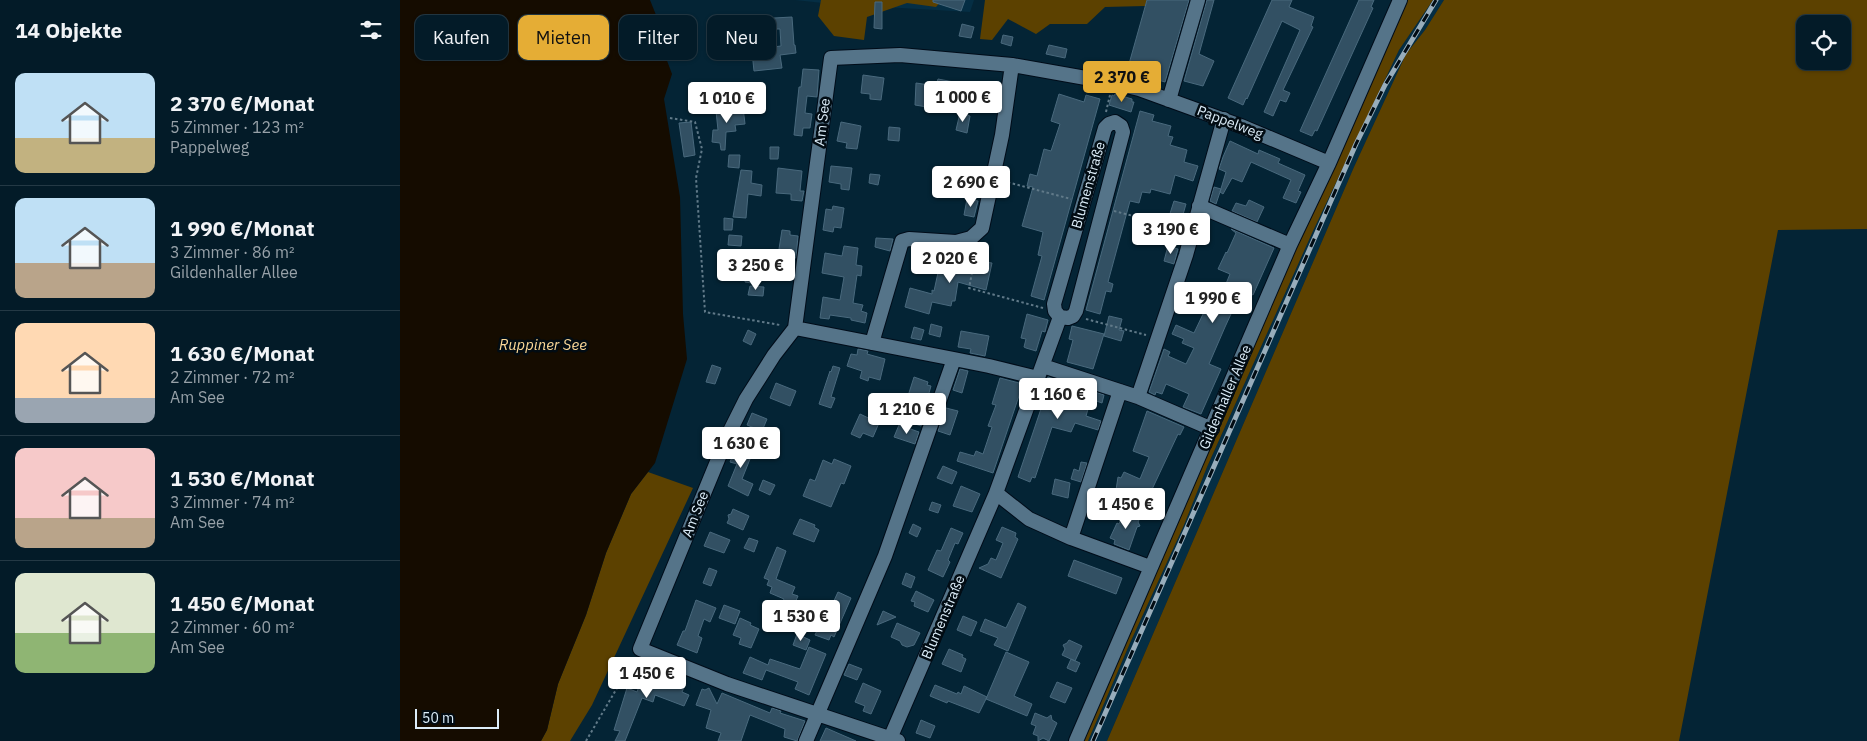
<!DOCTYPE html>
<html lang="de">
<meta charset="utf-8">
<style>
body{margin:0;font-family:"IBM Plex Sans",sans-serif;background:#0d2430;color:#f1f3f6;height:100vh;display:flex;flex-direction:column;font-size:19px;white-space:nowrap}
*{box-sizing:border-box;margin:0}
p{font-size:16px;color:#97a1a8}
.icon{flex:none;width:28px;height:28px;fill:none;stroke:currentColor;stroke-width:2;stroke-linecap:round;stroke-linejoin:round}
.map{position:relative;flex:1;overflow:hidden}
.drawer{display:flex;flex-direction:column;background:#031b28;width:400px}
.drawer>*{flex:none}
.top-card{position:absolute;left:15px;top:15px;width:475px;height:45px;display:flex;gap:10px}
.controls{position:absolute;left:1396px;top:15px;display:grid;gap:10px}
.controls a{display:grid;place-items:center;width:55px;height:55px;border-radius:10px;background:#031b28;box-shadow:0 1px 4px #0004,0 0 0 1px #243945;font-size:25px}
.scale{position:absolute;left:15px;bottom:12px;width:84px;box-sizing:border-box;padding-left:5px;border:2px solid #dcedf9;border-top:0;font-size:14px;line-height:18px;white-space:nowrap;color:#dcedf9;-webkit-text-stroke:4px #020c13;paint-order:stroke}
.price{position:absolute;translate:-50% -42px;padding:0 11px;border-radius:5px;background:#fff;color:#222;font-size:16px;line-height:32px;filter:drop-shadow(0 1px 2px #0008)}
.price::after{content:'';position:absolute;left:50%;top:30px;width:15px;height:11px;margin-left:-8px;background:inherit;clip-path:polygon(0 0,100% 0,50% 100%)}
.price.on{background:#e5ad35;color:#111}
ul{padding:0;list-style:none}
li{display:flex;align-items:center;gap:15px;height:125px;padding:0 15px}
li+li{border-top:1px solid #243945}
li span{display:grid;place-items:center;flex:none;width:140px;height:100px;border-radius:10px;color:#555}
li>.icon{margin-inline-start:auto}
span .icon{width:60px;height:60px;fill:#fffc;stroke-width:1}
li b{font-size:21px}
h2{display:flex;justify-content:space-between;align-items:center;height:60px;padding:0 15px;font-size:21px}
.tag{padding:0 18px;border-radius:10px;background:#031b28;box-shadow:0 1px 4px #0004,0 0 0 1px #243945;font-size:18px;line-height:45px}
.tag.on{background:#e5ad35;color:#111}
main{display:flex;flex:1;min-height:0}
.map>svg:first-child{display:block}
.built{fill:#052e44}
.forest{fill:#5c4100;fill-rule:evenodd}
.water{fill:#150c00}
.building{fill:#325063;stroke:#49697d}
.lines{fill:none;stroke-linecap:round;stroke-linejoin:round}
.minor-casing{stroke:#000c19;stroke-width:16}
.path{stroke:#617a89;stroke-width:2;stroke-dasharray:2.5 2.5;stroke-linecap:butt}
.minor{stroke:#557489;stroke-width:14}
.rail-casing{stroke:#98adbb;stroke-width:5}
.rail{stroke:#020c13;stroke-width:3;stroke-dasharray:9;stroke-linecap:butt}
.labels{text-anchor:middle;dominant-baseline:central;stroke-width:5;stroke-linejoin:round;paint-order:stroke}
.street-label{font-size:14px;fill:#dcedf9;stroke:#020c13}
.water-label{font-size:15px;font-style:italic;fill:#fcd998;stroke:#020c13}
</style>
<main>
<section class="drawer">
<h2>14 Objekte<svg class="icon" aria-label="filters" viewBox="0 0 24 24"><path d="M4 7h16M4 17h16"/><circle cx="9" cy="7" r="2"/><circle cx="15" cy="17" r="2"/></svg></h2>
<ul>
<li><span style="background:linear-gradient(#bfe0f5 65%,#c2b280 0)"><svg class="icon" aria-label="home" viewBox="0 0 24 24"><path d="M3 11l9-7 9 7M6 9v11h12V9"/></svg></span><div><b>2 370 €/Monat</b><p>5 Zimmer · 123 m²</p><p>Pappelweg</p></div></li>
<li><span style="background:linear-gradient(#bfe0f5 65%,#b9a48a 0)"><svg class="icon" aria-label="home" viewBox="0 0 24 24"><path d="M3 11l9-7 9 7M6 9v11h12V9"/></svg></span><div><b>1 990 €/Monat</b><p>3 Zimmer · 86 m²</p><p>Gildenhaller Allee</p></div></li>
<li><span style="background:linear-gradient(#ffd9b3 75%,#9aa5b1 0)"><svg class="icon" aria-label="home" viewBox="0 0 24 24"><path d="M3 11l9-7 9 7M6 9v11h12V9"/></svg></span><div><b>1 630 €/Monat</b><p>2 Zimmer · 72 m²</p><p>Am See</p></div></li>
<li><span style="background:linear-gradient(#f6c9c9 70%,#b9a48a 0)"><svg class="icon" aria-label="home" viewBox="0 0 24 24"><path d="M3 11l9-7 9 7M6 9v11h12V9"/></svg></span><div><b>1 530 €/Monat</b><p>3 Zimmer · 74 m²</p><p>Am See</p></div></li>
<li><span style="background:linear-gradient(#dfe7d0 60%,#8fb573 0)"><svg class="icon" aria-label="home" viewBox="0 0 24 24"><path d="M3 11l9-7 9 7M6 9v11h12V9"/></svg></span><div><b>1 450 €/Monat</b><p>2 Zimmer · 60 m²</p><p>Am See</p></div></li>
</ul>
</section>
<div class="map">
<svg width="1467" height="741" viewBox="0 0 1467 741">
<rect width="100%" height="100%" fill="#042435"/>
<path class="built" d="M395,0H574L570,12L432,4Z
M1033,0H1044L1025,30L1006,54L954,167L707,741H688L730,643L784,525L807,467L913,231L999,50Z"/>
<path class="forest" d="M421,0H542L536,7L507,3L467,17L464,40L434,36L418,16Z
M585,0H747L745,6L705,7L687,24H650L636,34L608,19L592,40L580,39Z
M1004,0H1033L999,50L913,231L807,467L784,525L730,643L688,741H676Z
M1044,0H1467V229L1378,230L1279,741H707L954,167L1006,54L1025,30ZM1405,24H1442V61H1405Z
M248,472L293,488L192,705L170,741H141L147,730L158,684L186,615L206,553L231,494Z"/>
<path class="water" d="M0,0H250L258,20L263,50L272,74L264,99L280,197L283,314L287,359L255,463L231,494L206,553L186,615L158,684L147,730L141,741H0Z"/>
<path class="building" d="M533,0H565L561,11L533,2Z
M747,0H789L765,82L727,71Z
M807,0H814L799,54L814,61L803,86L784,81Z
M872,0H892L889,7L914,17L911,26L913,27L883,90L890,93L886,102L880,100L873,116L864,112L900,30L882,21L847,99L846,98L843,105L828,98Z
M959,0H974L971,7L973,8L917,131L915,130L912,136L900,131Z
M475,2H482V29L474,28Z
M392,17L394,45H395L396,53L380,55L382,68L354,71L352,52L365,50V48L381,46L380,29H375L374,18Z
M562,24L574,27L571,38L559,36Z
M603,35L613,37L611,46L601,43Z
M649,45L667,49L665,58L646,54Z
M403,69L419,70L417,97L407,96L405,113L412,114L410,128H403L402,136L394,135L399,87H401Z
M463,75L484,78L481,100L470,99V94L461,93Z
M538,79L559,83L556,100L545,98L544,102H528L527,107L515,105L516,83L536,86Z
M578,86L599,90L596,107L586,105L585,111L574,109Z
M659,94L684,102L686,95L700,99L644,300L631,296L642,256L638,255L643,232L622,226L633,187L627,186L630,174L637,176L644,149L651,151L660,124L651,121Z
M715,94L732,99V102H734L731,112L709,105L712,95L714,96Z
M343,107L345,124L335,125L336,131L326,132L325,150H321L320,143L312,142L313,130H318L316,111Z
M740,111L754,115L752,121L771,126L768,136L773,137L770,145L787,150L784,162L798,166L793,181L775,175L770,194L751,189L750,193L742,192L739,203L730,201L708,282L713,284L711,292L706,291L700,314L686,310Z
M560,113L570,116L567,133L556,130Z
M291,122L295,155L284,157L279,123Z
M441,122L461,126L457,149L446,148L447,143L437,141Z
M489,127L500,128L499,141L488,140Z
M830,141L858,154L859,150L880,159L878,163L905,175L898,191L901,192L896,203L883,198L891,180L851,162L842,182L832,178L823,194L820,192L826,172L819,169L823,157Z
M370,147H379L378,159H370Z
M329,155H340L339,168L328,167Z
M431,166L452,168L449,190L441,189V184L429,182Z
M378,168L402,171L400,191H404L402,201L391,200V194L376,193Z
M341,170L352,171L351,183L362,185L361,196L348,194L346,218L333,217Z
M470,174L480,175L478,185L469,183Z
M814,187L821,189L816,204L810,201Z
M567,199L578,201L574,217L564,215Z
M849,200L864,207L857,222L832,211L836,203L846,206Z
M774,201L786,204L774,246L763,243L771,224L767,223Z
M433,206L444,208L441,228L434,227L433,232L423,230L426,209L432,210Z
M324,218L333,219L332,230H324Z
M831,229L874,248L853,295L842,290L825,327L809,364L821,369L801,414L783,407L789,394L766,384L762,394L756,392L755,395L749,392L764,349L770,352L768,356L786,364L794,348L782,343L784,339L772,334L776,325L794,333L804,312L799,311L802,306L796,304L803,287L812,291L815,287L823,291L830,274L818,269L826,252L827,253L836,233Z
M382,230L390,231V235L398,236L396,258L384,256V250L379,249Z
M329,235L342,236L341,246L328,245Z
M476,238L493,239L490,251L475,247Z
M444,246L458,248L456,265L462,266L461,276L457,275L453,303L463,305L461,311L467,313L465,323L451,320V318L430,315L429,319L420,318L423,297L440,300L444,277L422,273L425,253L442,256Z
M768,246L778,249L774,264L764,261Z
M348,259L361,261L358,284L345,282Z
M541,259L565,264L566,259L592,263L586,290L558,282L555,301H552L551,306L532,302L529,314L505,307L510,288L532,294V290L534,291Z
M350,286L364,287L363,296L348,295Z
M627,314L648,320L645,332L642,331L636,351L626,348L624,347L626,339L621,338Z
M709,316L722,319L719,330L724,331L721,341L704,336Z
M531,324L542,327L540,337L529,334Z
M672,326L704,334L693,369L667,362L673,340L669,339Z
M514,327L524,330L521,340L511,338Z
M348,330L356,334L351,345L343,341Z
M561,331L589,336L585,356L570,353L571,349L558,347Z
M458,349L468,351L467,354L485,359L480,380L469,377L468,381L460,378L462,371L447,366L451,354L457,355Z
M312,365L321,368L315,384L306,382Z
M433,366L440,368L431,397L435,398L431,408L419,404L430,371L431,372Z
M560,369L568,371L562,393L553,390Z
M514,377L528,382L527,385L531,386L527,400L530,401L521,426L515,424L522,404L511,401L512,397L508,396Z
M648,377L704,395L702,403L691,399L686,416L701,421L698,430L675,423L671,432L652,427L635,478L632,477L630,482L618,477L648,388L644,386Z
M600,378L623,384L593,473L557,461L560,452L574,456L576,451L583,454L592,427L588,426L596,405L592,404Z
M376,383L396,391L390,406L370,398Z
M546,408L558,411L550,435L538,431Z
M747,411L784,427L780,435L778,434L747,500L723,489L716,504L714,503L718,477L721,478L724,472L740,479L749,457L733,451Z
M352,413L367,419L362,431L347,425Z
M460,414L479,423L473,437L463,433L460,438L451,434Z
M499,425L519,432L515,444L494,437Z
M338,442L354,449L342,479L353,484L348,496L328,486L337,464L330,462Z
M434,459L451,466L444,484L441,483L431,507L403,496L410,479L415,481L423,460L432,464Z
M681,462L687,463L681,482L671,479L674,469L679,471Z
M543,466L557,472L552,484L537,478Z
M655,479L670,483L668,498L652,494Z
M363,480L375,485L370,495L359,490Z
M561,486L580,494L572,512L553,506Z
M532,502L541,505L538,513L529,510Z
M333,509L349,516L343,530L327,523L329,519L328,515L331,514Z
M724,510L741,516L738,522L740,526L737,527L729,550L714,544L715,540L710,538L717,523L719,524Z
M400,519L415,525L414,527L419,530L414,542L393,534Z
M513,524L521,528L517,537L509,533Z
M602,527L616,533L615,537L618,539L601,578L579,568L588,564L591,558L596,560L603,543L596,540Z
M551,528L563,533L558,544L555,543L548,560L550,562L543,577L528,570L537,550L541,551Z
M310,532L330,540L324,553L304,546Z
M349,538L358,541L354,552L344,548Z
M377,547L386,551L376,579L395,587L392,594L398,596L392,610L381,605L384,599L370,593L372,587L367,585L369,580L364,578Z
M674,560L722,578L716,594L668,576Z
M309,568L317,571L311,586L303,583Z
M506,573L515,577L511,588L502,584Z
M516,591L534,600L528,612L514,606L515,602L511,601Z
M438,592L451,598L434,637L431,635L429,640L415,635L423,617L426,618Z
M296,600L316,608L310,622L304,619L298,636L302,638L297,653L277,645L283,631H285Z
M618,603L626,607L608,651L594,645L598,638L580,631L585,619L606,628Z
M324,605L340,611L335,624L319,618Z
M483,611L496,617L477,625Z
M563,616L577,622L571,636L557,630Z
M340,618L351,623L350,625L359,629L351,648L339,644L341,638L333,635Z
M497,623L520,633L514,645L507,647L502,645L500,641L491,637Z
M397,634L410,640L406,650L393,645Z
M669,640L682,646L675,661L662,655L665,649L663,645L667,643Z
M409,647L426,654L409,695L395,689L398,682L366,670L362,680L343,673L350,657L368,665L370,659L400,669Z
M549,649L563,655L562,657L566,659L561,672L542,664Z
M606,652L629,662L614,696L632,704L627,716L586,699Z
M671,659L680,663L676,672L667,668Z
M449,664L462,669L457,680L444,675Z
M245,668L258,673L257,675L285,685L282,692L289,695L284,706L255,695L253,702L242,698L225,741H215L220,731L214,730L227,688L237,692Z
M657,682L672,688L665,703L650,697Z
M463,683L481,691L471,714L463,711L465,706L455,702Z
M535,685L557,694L558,692L561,694L564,686L587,697L579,713L548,701L547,703L530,696Z
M309,688L317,704L322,693L370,713L372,708L381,711L380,713L405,721L397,741L384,737L385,729L350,715L341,741H318L321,733L306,728L311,710L296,705L302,689L305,690Z
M635,713L647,718L651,715L652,720L657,723L649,741L643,738L638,741V736L633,734L636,726L631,724Z
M521,720L535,726L530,738L516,733Z
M426,728L456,741H420Z"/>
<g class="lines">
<defs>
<path id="minor" d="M769,100L798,0
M715,122L721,126L723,132L676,311L673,316L668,318L660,317L655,311L654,304L705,128L709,124Z
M799,206L890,245
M395,328L554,359L485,556L406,741
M472,343L502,241L509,239L556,242L571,238L582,228L602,135L612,65
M554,359L589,366L638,378
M643,366L738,397L812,429
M738,397L786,255L824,119
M596,493L660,317
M671,538L720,391
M489,741L596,493L629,519L671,538L750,567
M498,741L327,684L240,649L328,435L346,399L374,355L395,328L431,58L500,55L612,65L714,83L739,89L841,126L929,163
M676,741L890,245L929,163L1000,0"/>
</defs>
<use href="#minor" class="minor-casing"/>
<path class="path" d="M706,112L710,95
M270,118L295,122L302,149L296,178L305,312L380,325
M603,181L671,199
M714,211L780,228
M577,248L569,288L643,308
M686,319L746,335
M186,741L234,659"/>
<use href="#minor" class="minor"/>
<defs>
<path id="rail" d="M693,741L956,144L985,85L1036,0"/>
</defs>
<use href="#rail" class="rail-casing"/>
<use href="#rail" class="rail"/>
</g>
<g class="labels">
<g class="street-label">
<text transform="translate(422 122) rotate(-83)">Am See</text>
<text transform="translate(830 122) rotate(21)">Pappelweg</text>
<text transform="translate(688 185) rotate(-74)">Blumenstraße</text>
<text transform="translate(825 397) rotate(-67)">Gildenhaller Allee</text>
<text transform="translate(295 514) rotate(-68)">Am See</text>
<text transform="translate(543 617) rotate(-67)">Blumenstraße</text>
</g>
<g class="water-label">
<text x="143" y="344">Ruppiner See</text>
</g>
</g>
</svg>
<div class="controls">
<a><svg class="icon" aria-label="locate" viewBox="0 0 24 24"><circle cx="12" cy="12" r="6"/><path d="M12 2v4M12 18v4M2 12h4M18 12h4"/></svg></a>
</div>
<div class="scale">50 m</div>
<b class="price on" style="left:722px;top:103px">2 370 €</b>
<b class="price" style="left:563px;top:123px">1 000 €</b>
<b class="price" style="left:327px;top:124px">1 010 €</b>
<b class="price" style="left:571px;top:208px">2 690 €</b>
<b class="price" style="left:771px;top:255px">3 190 €</b>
<b class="price" style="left:550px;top:284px">2 020 €</b>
<b class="price" style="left:356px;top:291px">3 250 €</b>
<b class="price" style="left:813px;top:324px">1 990 €</b>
<b class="price" style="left:658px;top:420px">1 160 €</b>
<b class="price" style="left:507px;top:435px">1 210 €</b>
<b class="price" style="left:341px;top:469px">1 630 €</b>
<b class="price" style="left:726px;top:530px">1 450 €</b>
<b class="price" style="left:401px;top:642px">1 530 €</b>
<b class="price" style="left:247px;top:699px">1 450 €</b>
<div class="top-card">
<a class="tag">Kaufen</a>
<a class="tag on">Mieten</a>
<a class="tag">Filter</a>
<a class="tag">Neu</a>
</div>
</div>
</main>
